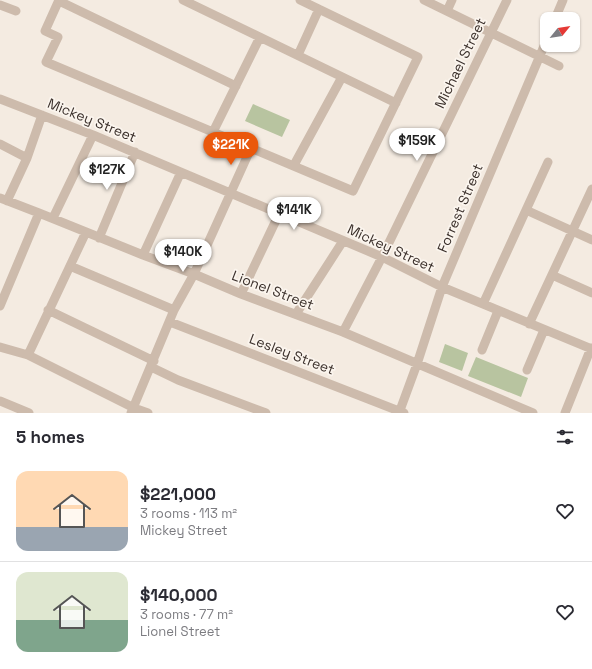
<!DOCTYPE html>
<meta charset="utf-8">
<style>
body{margin:0;font-family:"Space Grotesk",sans-serif;background:#f7f7f7;color:#2b2b33;height:100vh;display:flex;flex-direction:column;font-size:15px;white-space:nowrap}
*{box-sizing:border-box;margin:0}
p{font-size:13px;color:#7c7c81}
.icon{flex:none;width:22px;height:22px;fill:none;stroke:currentColor;stroke-width:2;stroke-linecap:round;stroke-linejoin:round}
.map{position:relative;height:413px;overflow:hidden}
.side{display:flex;flex-direction:column;background:#fff;flex:1}
.side>*{flex:none}
.needle{width:26px;rotate:60deg}
.tools{position:absolute;left:540px;top:12px;display:grid;gap:8px}
.tools a{display:grid;place-items:center;width:40px;height:40px;border-radius:8px;background:#fff;box-shadow:0 1px 3px #0004;font-size:20px}
.price{position:absolute;translate:-50% -34px;padding:0 9px;border-radius:14px;background:#fff;color:#222;font-size:13px;line-height:26px;filter:drop-shadow(0 1px 2px #0008)}
.price::after{content:'';position:absolute;left:50%;top:24px;width:12px;height:9px;margin-left:-6px;background:inherit;clip-path:polygon(0 0,100% 0,50% 100%)}
.price.active{background:#ea580c;color:#fff}
ul{padding:0;list-style:none}
li{display:flex;align-items:center;gap:12px;height:100px;padding:0 16px}
li+li{border-top:1px solid #e1e1e2}
li span{display:grid;place-items:center;flex:none;width:112px;height:80px;border-radius:12px;color:#555}
li>.icon{margin-inline-start:auto}
span .icon{width:48px;height:48px;fill:#fffc;stroke-width:1}
li b{font-size:17px}
h2{display:flex;justify-content:space-between;align-items:center;height:48px;padding:0 16px;font-size:17px}
.map>svg:first-child{display:block}
.green{fill:#b8c4a0}
.lines{fill:none;stroke-linecap:round;stroke-linejoin:round}
.street{stroke:#cdbbac;stroke-width:9}
.labels{text-anchor:middle;dominant-baseline:central;stroke-width:3.5;stroke-linejoin:round;paint-order:stroke}
.street-label{font-size:14px;fill:#3b302b;stroke:#fbf5ee}
</style>
<div class="map">
<svg width="592" height="413" viewBox="0 0 592 413">
<rect width="100%" height="100%" fill="#f4ebe1"/>
<path class="green" d="M253,104L290,120L282,137L245,121Z
M445,344L468,353L462,371L439,362Z
M476,357L528,378L521,397L468,376Z"/>
<g class="lines">
<path class="street" d="M59,0L45,31L58,37L46,62L353,191L418,57L300,0
M183,0L396,103
M424,0L559,66
M59,1L236,86
M0,5L16,11
M447,11L452,0
M555,19L563,0
M298,55L319,9
M0,99L93,135L382,257L442,287L592,349
M213,132L260,37
M0,144L27,158
M294,165L342,77
M0,198L39,213L143,255L194,274L241,294L343,332L533,413
M7,201L27,158L42,115
M526,210L592,240
M53,218L93,135
M99,238L135,152
M143,255L181,172
M70,266L174,310
M552,275L592,293
M241,294L279,214
M483,304L548,162
M0,306L39,213
M48,310L154,361
M296,314L343,241
M170,322L404,413
M529,324L592,189
M343,332L382,257L507,0
M0,347L28,355L134,408L148,413
M482,350L498,311
M28,355L86,232
M151,367L178,380L266,413
M527,370L544,330
M0,401L29,413
M131,413L174,310L194,274L251,148
M399,413L417,364L442,287L547,39
M565,413L591,348"/>
</g>
<g class="labels">
<g class="street-label">
<text transform="translate(460 63) rotate(-64)">Michael Street</text>
<text transform="translate(92 120) rotate(22)">Mickey Street</text>
<text transform="translate(460 208) rotate(-67)">Forrest Street</text>
<text transform="translate(391 248) rotate(25)">Mickey Street</text>
<text transform="translate(273 290) rotate(21)">Lionel Street</text>
<text transform="translate(292 354) rotate(21)">Lesley Street</text>
</g>
</g>
</svg>
<div class="tools">
<a><svg class="needle" viewBox="-14 -14 28 28"><path d="M0-13l5 13h-10z" fill="#e53935"/><path d="M0 13l5-13h-10z" fill="#7c7c81"/></svg></a>
</div>
<b class="price" style="left:417px;top:162px">$159K</b>
<b class="price active" style="left:231px;top:166px">$221K</b>
<b class="price" style="left:107px;top:191px">$127K</b>
<b class="price" style="left:294px;top:231px">$141K</b>
<b class="price" style="left:183px;top:273px">$140K</b>
</div>
<section class="side">
<h2>5 homes<svg class="icon" aria-label="filters" viewBox="0 0 24 24"><path d="M4 7h16M4 17h16"/><circle cx="9" cy="7" r="2"/><circle cx="15" cy="17" r="2"/></svg></h2>
<ul>
<li><span style="background:linear-gradient(#ffd9b3 70%,#9aa5b1 0)"><svg class="icon" aria-label="home" viewBox="0 0 24 24"><path d="M3 11l9-7 9 7M6 9v11h12V9"/></svg></span><div><b>$221,000</b><p>3 rooms · 113 m²</p><p>Mickey Street</p></div><svg class="icon" aria-label="heart" viewBox="0 0 24 24"><path d="M12 20l-8-8c-3-5 5-10 8-4 3-6 11-1 8 4z"/></svg></li>
<li><span style="background:linear-gradient(#dfe7d0 60%,#7fa58c 0)"><svg class="icon" aria-label="home" viewBox="0 0 24 24"><path d="M3 11l9-7 9 7M6 9v11h12V9"/></svg></span><div><b>$140,000</b><p>3 rooms · 77 m²</p><p>Lionel Street</p></div><svg class="icon" aria-label="heart" viewBox="0 0 24 24"><path d="M12 20l-8-8c-3-5 5-10 8-4 3-6 11-1 8 4z"/></svg></li>
</ul>
</section>
